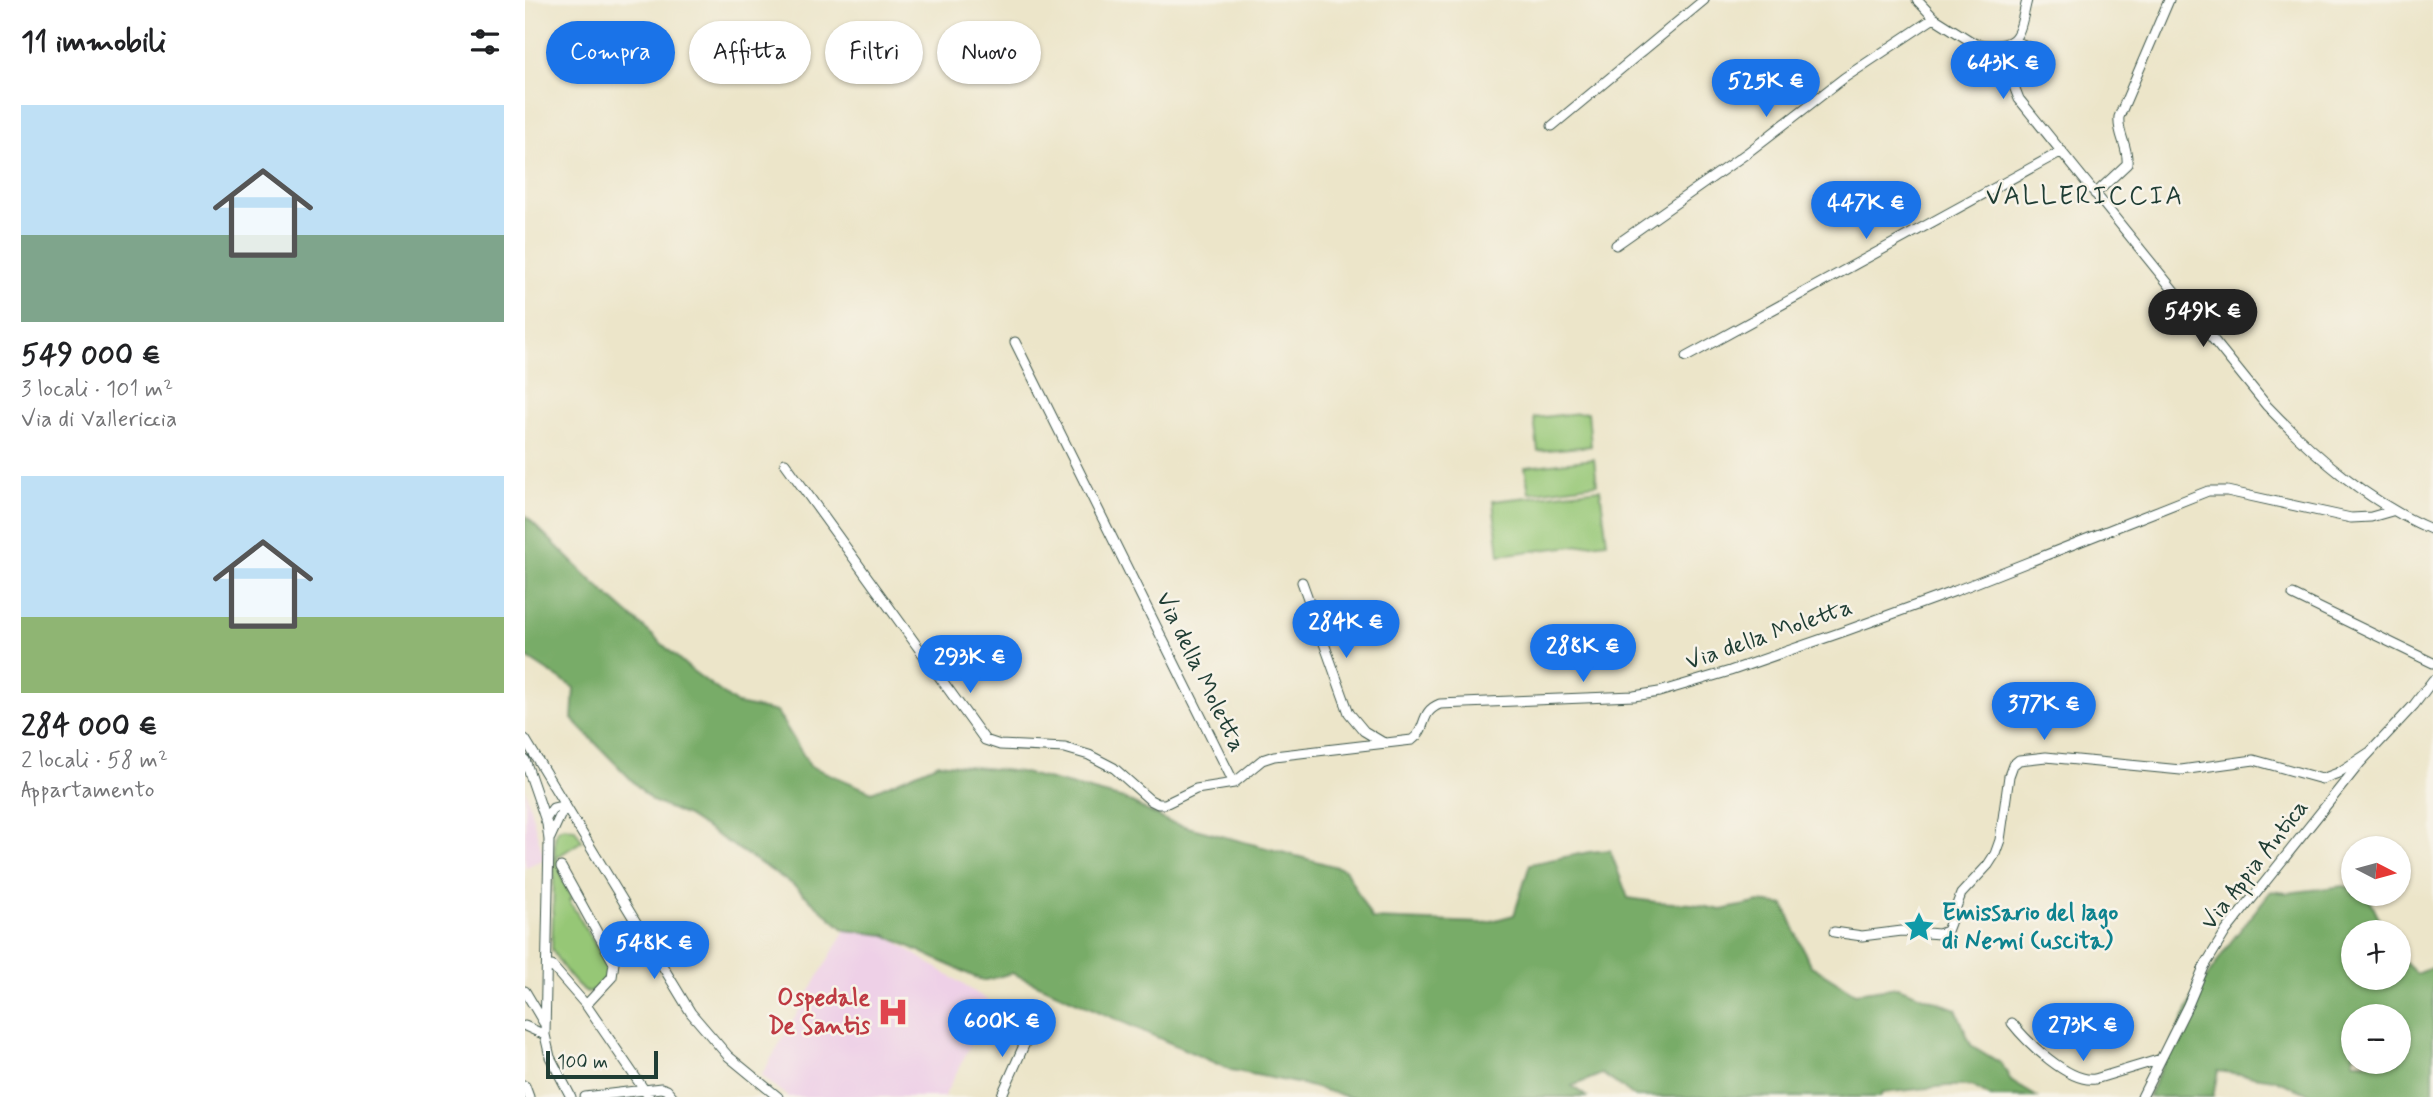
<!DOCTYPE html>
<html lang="it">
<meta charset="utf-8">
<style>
body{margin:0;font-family:Mynerve,sans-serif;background:#f2f2f2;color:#202124;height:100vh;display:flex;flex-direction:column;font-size:26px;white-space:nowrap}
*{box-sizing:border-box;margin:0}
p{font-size:23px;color:#757577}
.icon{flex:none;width:38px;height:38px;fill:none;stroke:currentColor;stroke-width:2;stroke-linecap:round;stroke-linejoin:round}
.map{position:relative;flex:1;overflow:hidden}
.details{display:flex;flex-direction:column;background:#fff;width:525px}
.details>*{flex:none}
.banner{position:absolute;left:21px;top:21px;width:665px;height:63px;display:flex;gap:14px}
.needle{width:46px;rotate:96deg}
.buttons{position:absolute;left:1816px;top:836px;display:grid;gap:14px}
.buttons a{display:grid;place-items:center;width:70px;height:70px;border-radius:50%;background:#fff;box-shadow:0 2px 5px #0004;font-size:35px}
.scale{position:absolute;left:21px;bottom:18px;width:112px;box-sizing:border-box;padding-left:7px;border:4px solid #1f3d34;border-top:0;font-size:19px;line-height:24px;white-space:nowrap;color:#1f3d34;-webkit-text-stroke:5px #f7f3e8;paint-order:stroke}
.price{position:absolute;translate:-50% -60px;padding:0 16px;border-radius:24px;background:#1a73e8;color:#fff;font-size:23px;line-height:46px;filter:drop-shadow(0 2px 4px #0008)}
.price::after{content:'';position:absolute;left:50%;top:42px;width:21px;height:16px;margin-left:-10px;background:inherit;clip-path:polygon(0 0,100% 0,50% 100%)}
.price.current{background:#222;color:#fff}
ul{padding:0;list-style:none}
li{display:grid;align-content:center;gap:14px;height:371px;padding:0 21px}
li span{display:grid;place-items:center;height:217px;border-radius:0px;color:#555}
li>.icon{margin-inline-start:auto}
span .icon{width:126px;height:126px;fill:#fffc;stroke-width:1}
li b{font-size:30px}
h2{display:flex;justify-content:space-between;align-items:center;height:84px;padding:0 21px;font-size:30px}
.pill{padding:0 24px;border-radius:32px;background:#fff;box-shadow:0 2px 5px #0004;font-size:24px;line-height:63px}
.pill.current{background:#1a73e8;color:#fff}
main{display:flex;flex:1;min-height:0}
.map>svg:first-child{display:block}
.built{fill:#eed0e7}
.green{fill:#96c776;stroke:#5a8255;stroke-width:2}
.forest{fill:#78ac67;stroke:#4c744e;stroke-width:2;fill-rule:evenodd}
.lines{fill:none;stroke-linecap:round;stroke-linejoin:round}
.minor-casing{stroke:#3e564a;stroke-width:11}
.minor{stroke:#fff;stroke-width:9}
.labels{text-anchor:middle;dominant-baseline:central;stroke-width:5;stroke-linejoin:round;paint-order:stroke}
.street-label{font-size:24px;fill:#1f3d34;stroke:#f7f3e8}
.culture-label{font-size:24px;font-weight:bold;fill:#0d838f;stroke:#f7f3e8;text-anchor:start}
.health-label{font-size:24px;font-weight:bold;fill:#be3a42;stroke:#f7f3e8;text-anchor:end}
.neighbourhood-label{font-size:26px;letter-spacing:2px;fill:#1f3d34;stroke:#f7f3e8}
</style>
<main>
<section class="details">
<h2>11 immobili<svg class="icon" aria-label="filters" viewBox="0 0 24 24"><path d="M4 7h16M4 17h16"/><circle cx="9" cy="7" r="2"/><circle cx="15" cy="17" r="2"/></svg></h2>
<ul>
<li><span style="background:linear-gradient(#bfe0f5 60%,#7fa58c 0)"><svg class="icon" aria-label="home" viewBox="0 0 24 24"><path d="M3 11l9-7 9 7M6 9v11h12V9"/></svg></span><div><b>549 000 €</b><p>3 locali · 101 m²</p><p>Via di Vallericcia</p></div></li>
<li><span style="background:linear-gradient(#bfe0f5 65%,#8fb573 0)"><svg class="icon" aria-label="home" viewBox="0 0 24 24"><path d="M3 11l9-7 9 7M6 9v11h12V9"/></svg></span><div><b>284 000 €</b><p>2 locali · 58 m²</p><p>Appartamento</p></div></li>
</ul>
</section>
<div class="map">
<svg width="1908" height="1097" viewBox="0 0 1908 1097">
<rect width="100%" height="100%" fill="#f7f3e8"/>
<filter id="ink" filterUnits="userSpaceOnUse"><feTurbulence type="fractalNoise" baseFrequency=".0143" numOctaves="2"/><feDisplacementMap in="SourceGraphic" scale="14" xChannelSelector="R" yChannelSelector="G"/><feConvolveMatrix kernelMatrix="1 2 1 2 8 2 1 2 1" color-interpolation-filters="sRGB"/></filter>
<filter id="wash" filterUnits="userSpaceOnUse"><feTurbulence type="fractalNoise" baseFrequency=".00686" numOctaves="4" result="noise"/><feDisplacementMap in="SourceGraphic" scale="28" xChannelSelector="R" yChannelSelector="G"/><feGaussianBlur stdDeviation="1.57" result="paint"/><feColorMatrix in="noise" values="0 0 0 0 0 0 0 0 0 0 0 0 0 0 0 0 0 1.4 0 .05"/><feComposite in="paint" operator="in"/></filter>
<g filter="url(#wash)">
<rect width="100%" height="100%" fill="#ece5c9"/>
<path class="built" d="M0,788L19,859L1,867L0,865Z
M320,930L360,935L467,1003L419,1097H263L236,1076Z"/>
<path class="green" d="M1477 62a14 14 0 1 1 28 0a14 14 0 1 1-28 0Z
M1063,412L1066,446L1013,451L1009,418Z
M1069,459L1072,484L1004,493L1000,467Z
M1075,489L1082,542L974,555L968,501Z
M39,827L50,829L57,841L32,857L38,881L47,898L44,900L76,955L80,952C91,970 80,982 65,993C53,990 33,962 27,949L30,837L33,829Z"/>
<path class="forest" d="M0,515L68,582L165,669L212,704L252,712L285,766L347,792L414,763L495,772L599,799L644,822L820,869L847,919L959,923L989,915L1005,864L1064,852L1085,850L1103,898L1131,902L1167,904L1196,910L1235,902L1259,905L1285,965L1330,993L1373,987L1431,1009L1446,1045L1477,1064L1486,1081L1512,1097H1466L1447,1086H1422L1357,1093L1355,1097H1111L1077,1074L1047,1086L1062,1097H824L776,1084L706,1070L487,973L458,981L360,935L320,930L267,884L162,816L127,801L47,719L49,688L0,656Z
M1819,886L1829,889V894H1842L1861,933H1829V978H1874V957L1892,974L1908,967V1097H1791L1749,1079L1693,1071L1688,1097H1623L1667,999L1705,943L1746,891L1762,893ZM1829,1017H1874V1062H1829Z"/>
</g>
<g filter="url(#ink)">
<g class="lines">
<defs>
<path id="minor" d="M1392,0L1409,18L1466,54L1471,63
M1472 62a19 19 0 1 1 38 0a19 19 0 1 1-38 0Z
M1453,44C1496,49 1493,36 1502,0
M1487,81L1494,99L1742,406C1790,456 1844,503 1908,530
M1027,126L1179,0
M1570,194L1602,164C1604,147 1592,134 1594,117L1644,0
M1091,245L1222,153L1319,78L1409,18
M490,342L709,783L737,760L749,756L887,740C903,729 894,712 915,704L1109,696L1134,692L1205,671L1323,630L1430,591L1683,491H1702L1826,518L1846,517L1867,511
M1161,357L1537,151
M260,463L460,740L475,745L540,748L564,755L589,768L625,800L633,804H640L671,789L709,783
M777,582L824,713L839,731L859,743
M1768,595L1908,663
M0,739L166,1013L203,1056L253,1097
M0,760L22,824L24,840L20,1035L25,1057L46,1097
M20,820L28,808L40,805
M25,838L40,805
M36,867L89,963L87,977L61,1005
M1309,932L1337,936L1377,931L1414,934L1422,931L1436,894L1463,865L1470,854L1475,840L1484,776L1488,765L1494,760L1521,757L1656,770L1729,760L1797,779L1813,773L1845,752
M27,966L61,1005L124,1097
M0,991L19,1023
M1487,1023C1502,1042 1544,1083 1570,1079L1636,1059
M0,1026L20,1035
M0,1086L4,1097
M60,1097L136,1088L142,1090L148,1097
M476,1097L504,1034
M1617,1097L1663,1005L1679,967L1701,931L1835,763L1889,705L1908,680"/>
</defs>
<use href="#minor" class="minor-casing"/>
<use href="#minor" class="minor"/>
</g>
</g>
<defs>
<symbol id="sight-bare" viewBox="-9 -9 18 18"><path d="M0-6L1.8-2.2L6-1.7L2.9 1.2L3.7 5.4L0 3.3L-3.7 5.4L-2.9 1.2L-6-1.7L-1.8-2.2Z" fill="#0f9aa8" stroke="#f7f3e8" stroke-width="2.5" paint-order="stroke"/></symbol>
<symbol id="hospital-bare" viewBox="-9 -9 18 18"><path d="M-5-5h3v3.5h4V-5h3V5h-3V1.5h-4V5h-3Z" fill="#e0444e" stroke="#f7f3e8" stroke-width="2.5" paint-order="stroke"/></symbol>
</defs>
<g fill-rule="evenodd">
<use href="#sight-bare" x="1372" y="905" width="44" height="44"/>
<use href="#hospital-bare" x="346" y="990" width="44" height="44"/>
</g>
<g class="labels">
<g class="street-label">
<text transform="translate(1244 635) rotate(-19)">Via della Moletta</text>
<text transform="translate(675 672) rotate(64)">Via della Moletta</text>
<text transform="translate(1730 865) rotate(-52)">Via Appia Antica</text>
</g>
<g class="culture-label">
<text x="1417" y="913">Emissario del lago<tspan x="1417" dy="28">di Nemi (uscita)</tspan></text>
</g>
<g class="health-label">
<text x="345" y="998">Ospedale<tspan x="345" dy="28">De Santis</tspan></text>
</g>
<g class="neighbourhood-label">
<text x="1560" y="197">VALLERICCIA</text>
</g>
</g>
</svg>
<div class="buttons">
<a><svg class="needle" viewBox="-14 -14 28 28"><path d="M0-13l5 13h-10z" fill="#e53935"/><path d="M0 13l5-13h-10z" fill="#757577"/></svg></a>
<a>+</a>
<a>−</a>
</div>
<div class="scale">100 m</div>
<b class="price" style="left:1478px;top:101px">643K €</b>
<b class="price" style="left:1241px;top:119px">525K €</b>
<b class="price" style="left:1341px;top:241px">447K €</b>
<b class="price current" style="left:1678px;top:349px">549K €</b>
<b class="price" style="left:821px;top:660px">284K €</b>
<b class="price" style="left:1058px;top:684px">288K €</b>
<b class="price" style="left:445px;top:695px">293K €</b>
<b class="price" style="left:1519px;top:742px">377K €</b>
<b class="price" style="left:129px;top:981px">548K €</b>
<b class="price" style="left:477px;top:1059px">600K €</b>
<b class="price" style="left:1558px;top:1063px">273K €</b>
<div class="banner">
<a class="pill current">Compra</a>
<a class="pill">Affitta</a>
<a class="pill">Filtri</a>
<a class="pill">Nuovo</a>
</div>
</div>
</main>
